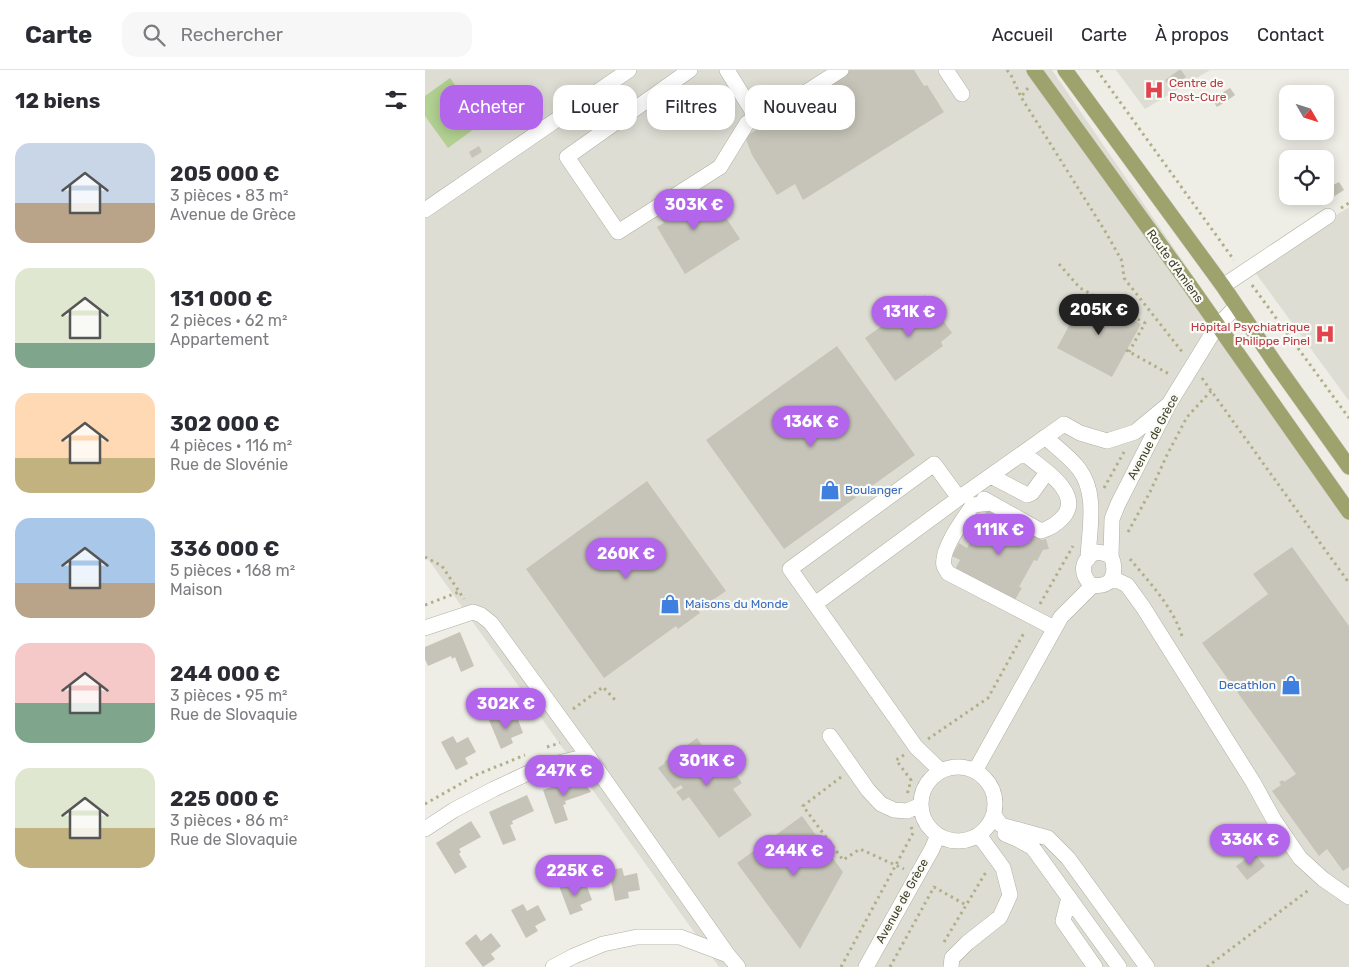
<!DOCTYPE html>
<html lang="fr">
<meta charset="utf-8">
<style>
body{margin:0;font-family:Rubik,sans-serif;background:#f7f7f7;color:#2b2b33;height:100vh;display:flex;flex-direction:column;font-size:19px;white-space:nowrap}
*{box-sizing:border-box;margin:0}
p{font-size:16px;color:#7c7c81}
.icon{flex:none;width:28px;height:28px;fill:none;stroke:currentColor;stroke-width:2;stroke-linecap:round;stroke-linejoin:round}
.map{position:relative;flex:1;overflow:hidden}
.side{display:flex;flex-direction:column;background:#fff;width:425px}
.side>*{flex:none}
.banner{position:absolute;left:15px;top:15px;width:475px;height:45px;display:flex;gap:10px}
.needle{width:32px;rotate:129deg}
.controls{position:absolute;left:854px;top:15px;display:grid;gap:10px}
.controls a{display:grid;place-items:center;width:55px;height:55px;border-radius:10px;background:#fff;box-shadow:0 2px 12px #0003;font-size:25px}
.price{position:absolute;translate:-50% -42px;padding:0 11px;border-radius:18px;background:#b366ec;color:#fff;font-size:16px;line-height:32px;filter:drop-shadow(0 1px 2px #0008)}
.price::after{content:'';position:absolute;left:50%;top:30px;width:15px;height:11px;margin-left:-8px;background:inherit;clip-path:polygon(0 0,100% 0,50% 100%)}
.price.on{background:#222;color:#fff}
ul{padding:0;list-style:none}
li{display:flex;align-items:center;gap:15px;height:125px;padding:0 15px}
li span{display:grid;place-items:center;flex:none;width:140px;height:100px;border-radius:15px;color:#555}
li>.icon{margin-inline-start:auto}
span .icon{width:60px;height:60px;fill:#fffc;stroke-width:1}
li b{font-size:21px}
h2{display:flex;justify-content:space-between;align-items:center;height:60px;padding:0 15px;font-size:21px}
.tag{padding:0 18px;border-radius:15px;background:#fff;box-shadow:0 2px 12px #0003;font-size:18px;line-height:45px}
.tag.on{background:#b366ec;color:#fff}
header{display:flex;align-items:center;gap:30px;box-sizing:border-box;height:70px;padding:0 25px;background:#fff;border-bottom:1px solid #e1e1e2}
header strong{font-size:24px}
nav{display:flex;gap:28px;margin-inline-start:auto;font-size:18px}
.search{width:350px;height:45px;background:#f7f7f7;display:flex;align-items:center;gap:12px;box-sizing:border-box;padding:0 18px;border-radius:15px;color:#7c7c81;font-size:19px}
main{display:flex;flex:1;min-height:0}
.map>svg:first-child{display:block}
.built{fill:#deddd4}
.water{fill:#b2d091}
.building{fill:#c6c4b8}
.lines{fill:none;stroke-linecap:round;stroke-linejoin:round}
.minor-casing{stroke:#afafa1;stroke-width:16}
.major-casing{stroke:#c9cac2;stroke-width:16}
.path{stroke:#b0b088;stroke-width:3;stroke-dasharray:2.5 4;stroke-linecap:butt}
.minor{stroke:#fff;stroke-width:15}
.major{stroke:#9ea26c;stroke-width:15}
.labels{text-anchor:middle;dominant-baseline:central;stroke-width:4.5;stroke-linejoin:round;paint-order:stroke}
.health-label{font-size:12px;fill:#be3a42;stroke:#fafaf7;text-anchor:start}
.street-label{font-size:12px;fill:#3e4025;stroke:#fafaf7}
.shop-label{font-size:12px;fill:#366cbe;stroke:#fafaf7;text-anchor:start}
</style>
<header>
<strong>Carte</strong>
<div class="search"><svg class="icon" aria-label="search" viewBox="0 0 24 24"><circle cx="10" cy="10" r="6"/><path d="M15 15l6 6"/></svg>Rechercher</div>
<nav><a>Accueil</a><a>Carte</a><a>À propos</a><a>Contact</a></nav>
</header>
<main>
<section class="side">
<h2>12 biens<svg class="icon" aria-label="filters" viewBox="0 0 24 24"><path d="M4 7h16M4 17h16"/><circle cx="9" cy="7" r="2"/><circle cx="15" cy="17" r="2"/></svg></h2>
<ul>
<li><span style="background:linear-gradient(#c9d6e8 60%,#b9a48a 0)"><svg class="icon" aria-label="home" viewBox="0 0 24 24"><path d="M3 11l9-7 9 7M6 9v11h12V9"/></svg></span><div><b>205 000 €</b><p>3 pièces · 83 m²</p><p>Avenue de Grèce</p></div></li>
<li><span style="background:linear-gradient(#dfe7d0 75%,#7fa58c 0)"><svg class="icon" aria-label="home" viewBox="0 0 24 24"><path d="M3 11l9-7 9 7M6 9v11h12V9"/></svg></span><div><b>131 000 €</b><p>2 pièces · 62 m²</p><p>Appartement</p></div></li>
<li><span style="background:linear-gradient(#ffd9b3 65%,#c2b280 0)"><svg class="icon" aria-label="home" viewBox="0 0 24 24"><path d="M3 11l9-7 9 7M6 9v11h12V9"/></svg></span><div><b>302 000 €</b><p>4 pièces · 116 m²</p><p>Rue de Slovénie</p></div></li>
<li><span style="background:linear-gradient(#a9c7e8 65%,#b9a48a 0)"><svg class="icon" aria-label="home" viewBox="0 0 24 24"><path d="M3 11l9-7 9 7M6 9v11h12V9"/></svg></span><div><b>336 000 €</b><p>5 pièces · 168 m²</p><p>Maison</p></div></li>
<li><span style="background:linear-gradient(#f6c9c9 60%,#7fa58c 0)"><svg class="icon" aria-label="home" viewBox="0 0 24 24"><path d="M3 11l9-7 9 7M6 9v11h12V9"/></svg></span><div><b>244 000 €</b><p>3 pièces · 95 m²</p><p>Rue de Slovaquie</p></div></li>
<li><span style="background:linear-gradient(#dfe7d0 60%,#c2b280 0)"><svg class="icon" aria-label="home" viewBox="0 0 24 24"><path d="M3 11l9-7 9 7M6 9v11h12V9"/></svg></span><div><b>225 000 €</b><p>3 pièces · 86 m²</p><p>Rue de Slovaquie</p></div></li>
</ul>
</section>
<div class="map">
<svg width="924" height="897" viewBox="0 0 924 897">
<rect width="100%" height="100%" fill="#eeede6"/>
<path class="built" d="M0,0H627L924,434V897H294L0,485Z
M691,0H785L720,39Z
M924,137V331L827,198Z"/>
<path class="water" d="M25,8L57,53L23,78L0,46V26Z"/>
<path class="building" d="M424,0H489L499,16L502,15L519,42L378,130L370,114L352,125L327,85L320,67Z
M754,0H756L761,7L745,18L740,10Z
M805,18L810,25L803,30L798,22Z
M795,24L800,32L792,37L787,29Z
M54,76L57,82L47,88L44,82Z
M914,112L919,120L908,127L902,118Z
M269,119L289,149L298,143L315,169L260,204L232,157L239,153L232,143Z
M661,224L716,254L687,307L632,278Z
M500,225L527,263L516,272L518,276L470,311L440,268Z
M412,276L490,385L359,479L281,370Z
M222,411L301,521L273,540L275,543L253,559L251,556L179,608L101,499Z
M562,440L617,470L621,469L624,479L618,480L612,491L609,490L594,517L597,518L588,533L529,501L535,490L527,486L534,473L542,478Z
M867,477L924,556V797L918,801L902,779L894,786L847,721L856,715L854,712L858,710L859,712L871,704L777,573L843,524L828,504Z
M35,562L49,596L36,602L30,587L27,589L26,586L3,596L0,589V577Z
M77,644L80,652L92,647L98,663L86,668L88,673L76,679L64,650Z
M28,666L32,673L43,667L51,682L40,688L43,694L31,700L16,672Z
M272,668L290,694L299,688L317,713L308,719L327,745L294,768L264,727L258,731L251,722L258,718L256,715L249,719L233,698L240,693L239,692Z
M155,707L166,722L140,731L141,734L138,735L143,750L130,754L118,720Z
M102,725L109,741L87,751L88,754L85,755L91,770L78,775L64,742Z
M377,746L418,802L375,879L312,793Z
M46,751L56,767L34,779L36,782L34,784L42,797L30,804L11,773Z
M829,783L840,796L822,810L811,796Z
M197,798L199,806L212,803L215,820L203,822L204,828L190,831L184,800Z
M147,811L149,819L161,814L167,830L155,835L158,840L145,845L134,816Z
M98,834L102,841L113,835L121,850L110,856L113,861L101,868L86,840Z
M66,863L76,876L66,884L70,889L58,897L40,873L51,864L56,871Z"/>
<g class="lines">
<defs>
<path id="minor" d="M265,0L142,87L193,162L295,97L322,53L332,48
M302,0L334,52L416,0
M521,0L537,24
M0,140L204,0
M798,216L903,146
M620,367C631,377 645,387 654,399C673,424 664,459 663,489
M566,406L602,425L607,423L622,402
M559,429L616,461C626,458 633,453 639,446C658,422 614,396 598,383
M566,433L548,435C539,448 515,480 519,496C519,497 523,502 523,503L629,558
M671,482L678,483L686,486C690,495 691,510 680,514C676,516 671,515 667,516C655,504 655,491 671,482Z
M686,486L687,449L693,434L744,334L792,256L811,237
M687,508L702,515L718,537L828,712L849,750L875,788L898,809L924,827
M390,534L534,428L639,354L655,363L682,371L710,362L744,334
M0,558L48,542L56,545L66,553L163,686L303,885L313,897
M405,666L443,720L456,734L469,740L482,741L496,735
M496 734a37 37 0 1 1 74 0a37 37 0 1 1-74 0Z
M516,701L491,677L365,499L509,394L534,428
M550,701L636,547L667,516
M569,745L576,755L623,768L643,788L722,897
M0,759L29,740L69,719L116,697L163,686
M580,764L592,769L608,778L694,897
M644,827L638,851L670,897
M128,897L149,886L178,874L212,867H255L303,885
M441,897L507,779L513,765
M526,897L527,888L542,873L575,847L585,825L578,798L554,765"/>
<path id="major" d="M609,0L763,213L924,442
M640,0L798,216L850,293L924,397"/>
</defs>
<use href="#minor" class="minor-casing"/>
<use href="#major" class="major-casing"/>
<path class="path" d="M582,0L586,5L596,27
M672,0L809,190
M603,18L596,27L680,161L697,191L699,208L758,283
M916,138L924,133
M634,194L655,218L720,253L704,282
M827,215L924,348
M701,280L744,304
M777,308L924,513
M679,418L699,382
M703,462L725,422L742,385L762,347L786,321
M0,487L17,496L39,529
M705,489C724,512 748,537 757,566
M615,534L648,476
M0,535L34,522
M148,639L178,617L192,632
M503,669L563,628L600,561
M122,677L135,673
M479,685L471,690L486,710L482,725
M416,707L378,736L418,790L435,779L479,799
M0,734L51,705L100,685
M519,872L561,802
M416,897L488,763L486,756
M465,897L509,817L541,835
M782,897L885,819"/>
<use href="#minor" class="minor"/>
<use href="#major" class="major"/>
</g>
<defs>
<symbol id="hospital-bare" viewBox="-9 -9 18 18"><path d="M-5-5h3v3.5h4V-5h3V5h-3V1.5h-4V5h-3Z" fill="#e0444e" stroke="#fafaf7" stroke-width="2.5" paint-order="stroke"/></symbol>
<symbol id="shop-bare" viewBox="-9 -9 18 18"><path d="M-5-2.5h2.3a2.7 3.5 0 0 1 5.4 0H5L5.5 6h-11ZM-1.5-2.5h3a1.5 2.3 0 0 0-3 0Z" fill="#3f7fe0" stroke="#fafaf7" stroke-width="2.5" paint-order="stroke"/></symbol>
</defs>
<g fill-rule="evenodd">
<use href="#hospital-bare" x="715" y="6" width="28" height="28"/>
<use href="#hospital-bare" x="886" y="250" width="28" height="28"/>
<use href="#shop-bare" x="391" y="406" width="28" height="28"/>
<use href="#shop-bare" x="231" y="520" width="28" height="28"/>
<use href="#shop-bare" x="852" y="601" width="28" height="28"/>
</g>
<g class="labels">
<g class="health-label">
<text x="744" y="13">Centre de<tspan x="744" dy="14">Post-Cure</tspan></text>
<text x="885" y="257" text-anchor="end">Hôpital Psychiatrique<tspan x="885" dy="14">Philippe Pinel</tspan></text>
</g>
<g class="street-label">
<text transform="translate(750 196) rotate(54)">Route d'Amiens</text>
<text transform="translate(728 367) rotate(-62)">Avenue de Grèce</text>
<text transform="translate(477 831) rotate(-61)">Avenue de Grèce</text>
</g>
<g class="shop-label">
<text x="420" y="420">Boulanger</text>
<text x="260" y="534">Maisons du Monde</text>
<text x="851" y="615" text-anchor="end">Decathlon</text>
</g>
</g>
</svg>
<div class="controls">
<a><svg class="needle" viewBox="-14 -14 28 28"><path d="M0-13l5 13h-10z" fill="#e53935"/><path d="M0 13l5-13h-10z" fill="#7c7c81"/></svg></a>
<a><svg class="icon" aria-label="locate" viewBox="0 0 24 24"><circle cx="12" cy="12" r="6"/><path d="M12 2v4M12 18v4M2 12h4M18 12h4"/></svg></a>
</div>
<b class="price" style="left:269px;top:161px">303K €</b>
<b class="price on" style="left:674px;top:266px">205K €</b>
<b class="price" style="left:484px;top:268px">131K €</b>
<b class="price" style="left:386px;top:378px">136K €</b>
<b class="price" style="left:574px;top:486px">111K €</b>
<b class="price" style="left:201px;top:510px">260K €</b>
<b class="price" style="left:81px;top:660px">302K €</b>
<b class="price" style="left:282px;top:717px">301K €</b>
<b class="price" style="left:139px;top:727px">247K €</b>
<b class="price" style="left:825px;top:796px">336K €</b>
<b class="price" style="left:369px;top:807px">244K €</b>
<b class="price" style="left:150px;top:827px">225K €</b>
<div class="banner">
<a class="tag on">Acheter</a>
<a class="tag">Louer</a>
<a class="tag">Filtres</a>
<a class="tag">Nouveau</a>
</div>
</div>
</main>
